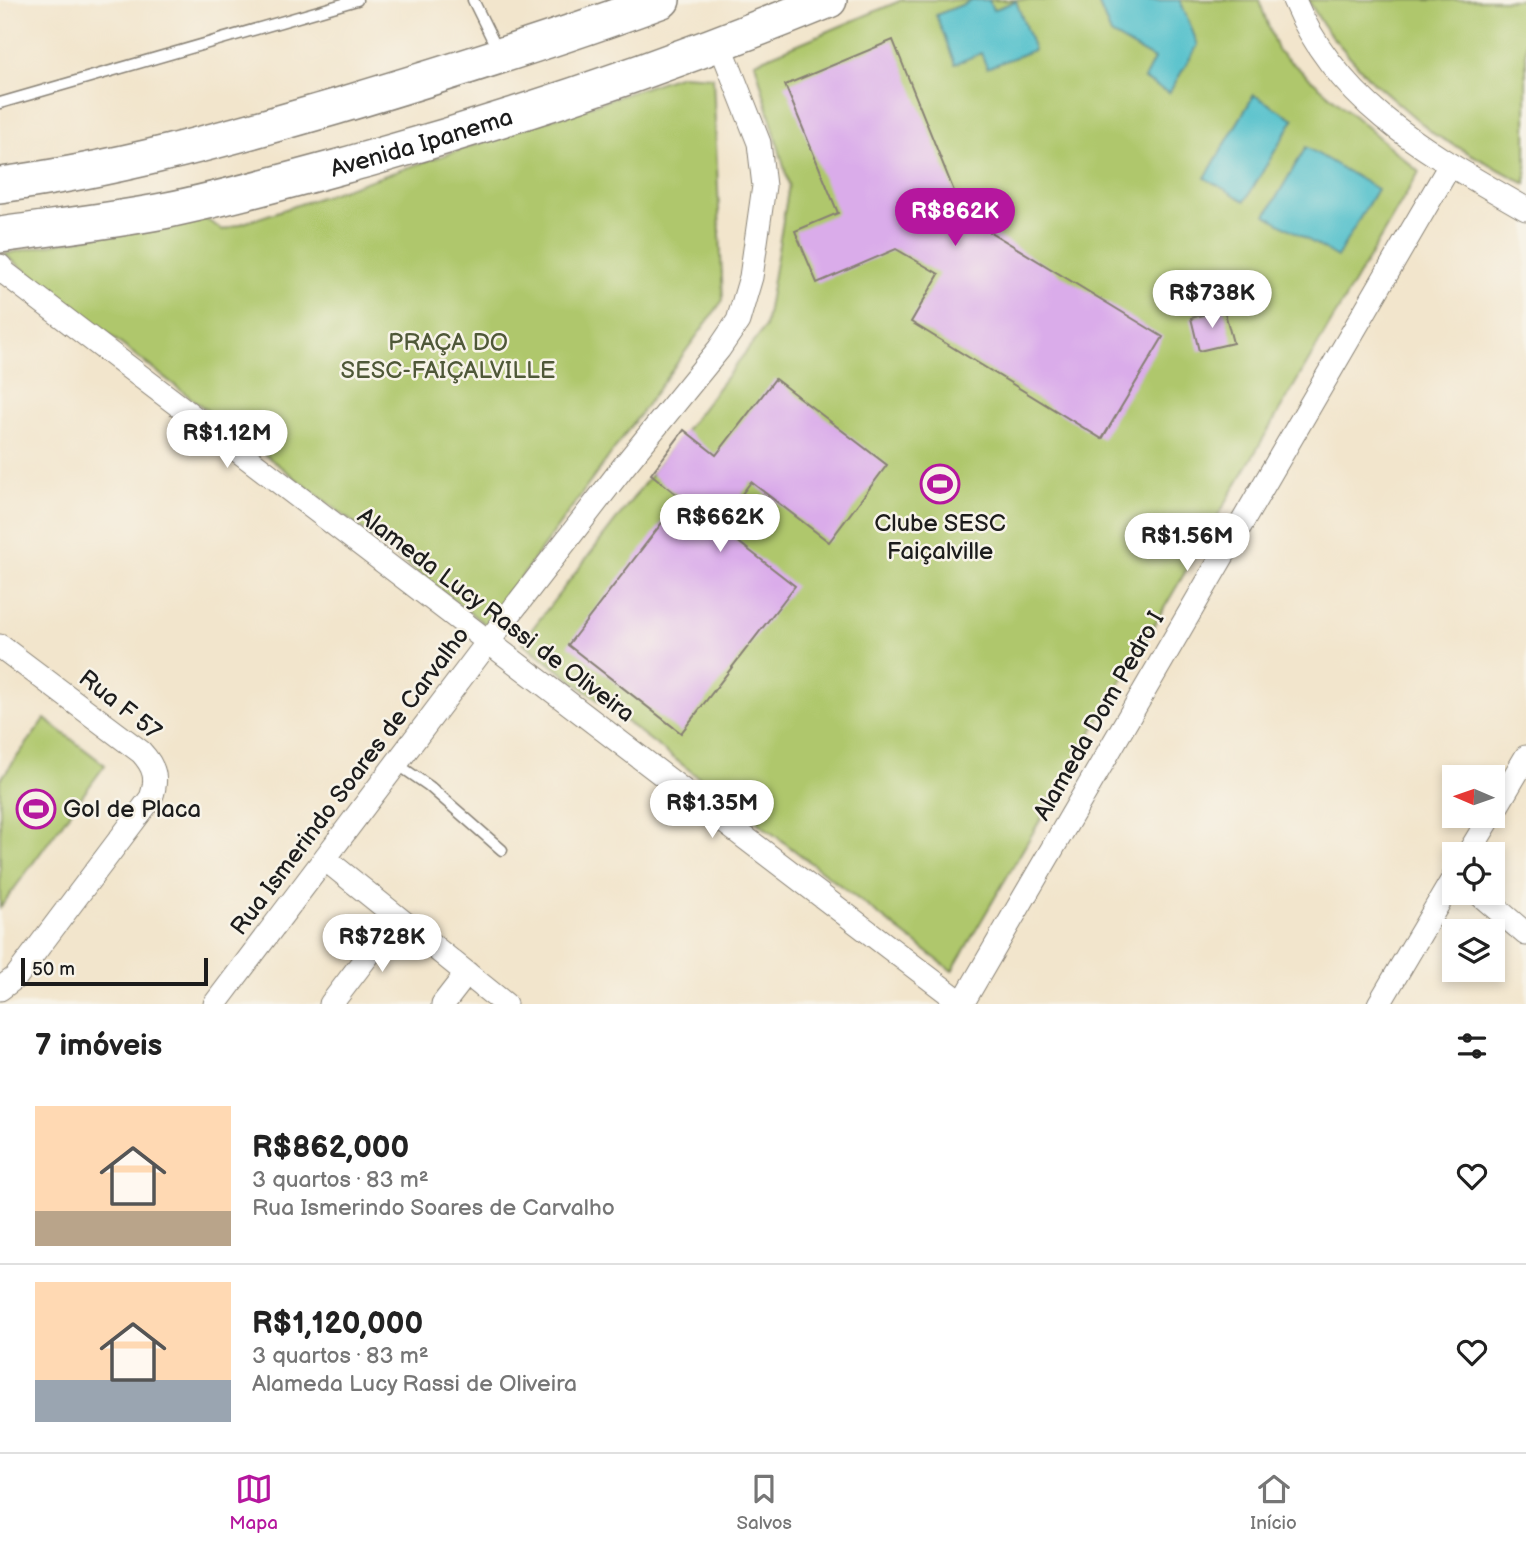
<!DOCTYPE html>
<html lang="pt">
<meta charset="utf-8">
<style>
body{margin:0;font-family:"Balsamiq Sans",sans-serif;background:#f6f6f6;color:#222;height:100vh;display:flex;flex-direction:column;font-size:26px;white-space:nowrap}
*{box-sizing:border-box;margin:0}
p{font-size:23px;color:#767676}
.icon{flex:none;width:38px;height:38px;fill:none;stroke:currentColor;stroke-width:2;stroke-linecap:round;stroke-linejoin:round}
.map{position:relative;height:1004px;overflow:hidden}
.panel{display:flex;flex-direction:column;background:#fff;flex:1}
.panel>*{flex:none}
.needle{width:46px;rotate:272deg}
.fabs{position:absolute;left:1442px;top:765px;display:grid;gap:14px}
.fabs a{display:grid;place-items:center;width:63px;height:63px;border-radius:0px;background:#fff;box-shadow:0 4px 10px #0003;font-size:35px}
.scale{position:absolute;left:21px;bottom:18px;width:187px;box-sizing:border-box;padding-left:7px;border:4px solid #1c1c1c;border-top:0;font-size:19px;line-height:24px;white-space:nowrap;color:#1c1c1c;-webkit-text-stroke:5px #f7f3e8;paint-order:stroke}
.price{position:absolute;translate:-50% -60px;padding:0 16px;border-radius:24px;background:#fff;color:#222;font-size:23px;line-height:46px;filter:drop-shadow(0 2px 4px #0008)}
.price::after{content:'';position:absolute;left:50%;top:42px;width:21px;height:16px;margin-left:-10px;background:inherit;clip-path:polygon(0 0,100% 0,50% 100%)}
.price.selected{background:#b5179e;color:#fff}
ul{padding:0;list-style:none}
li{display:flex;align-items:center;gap:21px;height:175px;padding:0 35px}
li+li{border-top:2px solid #e0e0e0}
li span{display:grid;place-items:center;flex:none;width:196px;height:140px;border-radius:0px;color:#555}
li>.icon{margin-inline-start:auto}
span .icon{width:84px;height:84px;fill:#fffc;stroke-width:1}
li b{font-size:30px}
h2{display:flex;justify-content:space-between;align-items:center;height:84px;padding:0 35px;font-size:30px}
.menu{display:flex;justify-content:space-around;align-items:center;height:98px;border-top:2px solid #e0e0e0;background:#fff;font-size:19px;color:#767676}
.menu a{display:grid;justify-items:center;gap:4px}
.menu .selected{color:#b5179e}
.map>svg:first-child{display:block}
.green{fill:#afc76c;stroke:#667244;stroke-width:2}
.water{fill:#54c1cc;stroke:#386e74;stroke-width:2}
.building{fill:#daacea}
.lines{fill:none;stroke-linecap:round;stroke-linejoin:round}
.service-casing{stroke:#878074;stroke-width:13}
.minor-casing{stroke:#878074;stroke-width:25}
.primary-casing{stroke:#878074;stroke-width:38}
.service{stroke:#fff;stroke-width:10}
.minor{stroke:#fff;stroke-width:23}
.primary{stroke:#fff;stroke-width:35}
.labels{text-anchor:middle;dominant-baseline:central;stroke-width:5;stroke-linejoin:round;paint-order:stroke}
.street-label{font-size:24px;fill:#1c1c1c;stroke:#f7f3e8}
.park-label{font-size:24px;fill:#4f5838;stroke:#f7f3e8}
.poi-label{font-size:24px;fill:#1c1c1c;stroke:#f7f3e8}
</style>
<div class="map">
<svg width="1526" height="1004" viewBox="0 0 1526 1004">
<rect width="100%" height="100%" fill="#f7f3e8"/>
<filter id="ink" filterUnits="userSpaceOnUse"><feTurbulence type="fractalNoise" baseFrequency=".0143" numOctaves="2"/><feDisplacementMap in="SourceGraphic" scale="14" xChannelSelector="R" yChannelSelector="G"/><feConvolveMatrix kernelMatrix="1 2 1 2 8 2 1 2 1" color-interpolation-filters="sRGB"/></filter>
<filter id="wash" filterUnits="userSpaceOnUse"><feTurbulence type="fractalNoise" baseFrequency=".00686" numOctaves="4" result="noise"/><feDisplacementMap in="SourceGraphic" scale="28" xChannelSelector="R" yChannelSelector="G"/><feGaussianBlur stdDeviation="1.57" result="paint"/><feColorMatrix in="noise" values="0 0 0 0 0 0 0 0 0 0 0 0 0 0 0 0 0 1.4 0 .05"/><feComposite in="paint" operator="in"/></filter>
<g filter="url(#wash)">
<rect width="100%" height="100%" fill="#f2e5cc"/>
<path class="green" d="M902,0H1259L1277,50L1419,172L952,971L522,642L765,327L789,185L755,62Z
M1308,0H1526V184L1435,135L1369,78L1326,30Z
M681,75L713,77L723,300L486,625L4,254L199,215L223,230Z
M45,719L105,765L0,908V780Z"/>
<path class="water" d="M974,0H989L993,10L1016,1L1034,50L987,68L981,53L955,64L936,15Z
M1097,0H1180L1198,45L1169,93L1144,79L1154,59L1111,34Z
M1254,95L1294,119L1245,201L1205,178Z
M1306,147L1377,189L1337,257L1266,215Z"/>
<g id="blocks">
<path class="building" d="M893,40L964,216L1163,337L1102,439L911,322L939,274L896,249L817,283L795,231L838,213L785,85Z
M1224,309L1233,343L1199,351L1191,318Z
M775,379L887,465L829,542L751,482L718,526L795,586L681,733L568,645L681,498L651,474L684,430L716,455Z"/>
</g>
</g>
<g filter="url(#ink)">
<use href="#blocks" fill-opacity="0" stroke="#878074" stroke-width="2"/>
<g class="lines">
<defs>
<path id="service" d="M473,0L499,53
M0,103L357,0
M397,764L429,786L502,850"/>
<path id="minor" d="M1294,0C1339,107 1431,154 1526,209
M0,266L5,273L963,1004
M0,646L141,752C155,767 158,779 151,798L16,977L0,989
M1493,813L1526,757
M1468,854L1491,816
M325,859L505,1004
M1477,892L1526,934
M215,1004L488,642L624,466L719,349L738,321L751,277L764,186L759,143L720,44
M331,1004L397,917
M443,1004L467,973
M962,1004L1450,165
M1379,1004L1454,877"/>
<g id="primary">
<path d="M0,185C114,170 225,139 335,107C445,74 555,40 662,0"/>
<path id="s1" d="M0,235C56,227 112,221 168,210C235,196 302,177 368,159C525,115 678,62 829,0"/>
</g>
</defs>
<use href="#service" class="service-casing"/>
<use href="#minor" class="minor-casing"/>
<use href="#primary" class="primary-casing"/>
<use href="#service" class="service"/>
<use href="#minor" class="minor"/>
<use href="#primary" class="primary"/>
</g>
</g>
<defs>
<symbol id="stadium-ring" viewBox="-11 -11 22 22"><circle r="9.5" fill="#f7f3e8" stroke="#b5179e" stroke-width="1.5"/><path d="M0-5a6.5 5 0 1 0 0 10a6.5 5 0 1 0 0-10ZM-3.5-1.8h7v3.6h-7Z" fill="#b5179e"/></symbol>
</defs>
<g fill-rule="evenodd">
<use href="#stadium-ring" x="918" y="462" width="44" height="44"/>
<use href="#stadium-ring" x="14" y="787" width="44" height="44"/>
</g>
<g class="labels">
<g class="street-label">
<text stroke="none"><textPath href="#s1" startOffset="432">Avenida Ipanema</textPath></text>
<text transform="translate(496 615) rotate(37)">Alameda Lucy Rassi de Oliveira</text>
<text transform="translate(120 705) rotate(38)">Rua F 57</text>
<text transform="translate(1099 716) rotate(-60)">Alameda Dom Pedro I</text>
<text transform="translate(350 781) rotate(-53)">Rua Ismerindo Soares de Carvalho</text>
</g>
<g class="park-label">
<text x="448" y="342">PRAÇA DO<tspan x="448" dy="28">SESC-FAIÇALVILLE</tspan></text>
</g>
<g class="poi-label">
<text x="940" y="523">Clube SESC<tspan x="940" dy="28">Faiçalville</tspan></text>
<text x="63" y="809" text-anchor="start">Gol de Placa</text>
</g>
</g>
</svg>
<div class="fabs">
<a><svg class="needle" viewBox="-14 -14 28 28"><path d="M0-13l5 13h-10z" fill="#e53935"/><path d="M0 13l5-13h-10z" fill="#767676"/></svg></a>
<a><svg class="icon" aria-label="locate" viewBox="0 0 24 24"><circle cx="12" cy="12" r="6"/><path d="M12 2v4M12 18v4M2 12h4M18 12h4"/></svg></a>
<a><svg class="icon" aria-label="layers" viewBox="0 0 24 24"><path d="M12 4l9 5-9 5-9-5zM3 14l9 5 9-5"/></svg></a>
</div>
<div class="scale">50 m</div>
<b class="price selected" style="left:955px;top:248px">R$862K</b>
<b class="price" style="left:1212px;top:330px">R$738K</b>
<b class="price" style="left:227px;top:470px">R$1.12M</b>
<b class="price" style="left:720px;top:554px">R$662K</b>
<b class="price" style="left:1187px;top:573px">R$1.56M</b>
<b class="price" style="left:712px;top:840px">R$1.35M</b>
<b class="price" style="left:382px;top:974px">R$728K</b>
</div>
<section class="panel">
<h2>7 imóveis<svg class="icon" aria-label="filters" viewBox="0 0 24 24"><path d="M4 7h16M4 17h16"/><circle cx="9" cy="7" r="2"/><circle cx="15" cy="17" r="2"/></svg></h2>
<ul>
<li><span style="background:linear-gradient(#ffd9b3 75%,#b9a48a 0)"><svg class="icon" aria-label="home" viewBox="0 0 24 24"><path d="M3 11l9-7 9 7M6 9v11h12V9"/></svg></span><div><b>R$862,000</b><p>3 quartos · 83 m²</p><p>Rua Ismerindo Soares de Carvalho</p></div><svg class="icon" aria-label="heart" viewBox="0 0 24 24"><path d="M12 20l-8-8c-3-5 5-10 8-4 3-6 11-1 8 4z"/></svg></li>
<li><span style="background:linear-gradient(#ffd9b3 70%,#9aa5b1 0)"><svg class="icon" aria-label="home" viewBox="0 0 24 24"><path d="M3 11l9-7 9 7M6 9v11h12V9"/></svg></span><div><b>R$1,120,000</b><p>3 quartos · 83 m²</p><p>Alameda Lucy Rassi de Oliveira</p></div><svg class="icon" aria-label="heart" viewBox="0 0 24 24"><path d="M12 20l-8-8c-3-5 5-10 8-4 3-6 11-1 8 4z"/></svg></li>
</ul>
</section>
<nav class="menu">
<a class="selected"><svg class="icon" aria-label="map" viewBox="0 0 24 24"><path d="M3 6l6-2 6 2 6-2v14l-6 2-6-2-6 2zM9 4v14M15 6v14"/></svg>Mapa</a>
<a><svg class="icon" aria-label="saved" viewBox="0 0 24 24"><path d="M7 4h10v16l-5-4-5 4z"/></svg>Salvos</a>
<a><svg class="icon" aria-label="home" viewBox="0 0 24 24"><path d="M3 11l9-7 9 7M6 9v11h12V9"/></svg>Início</a>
</nav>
